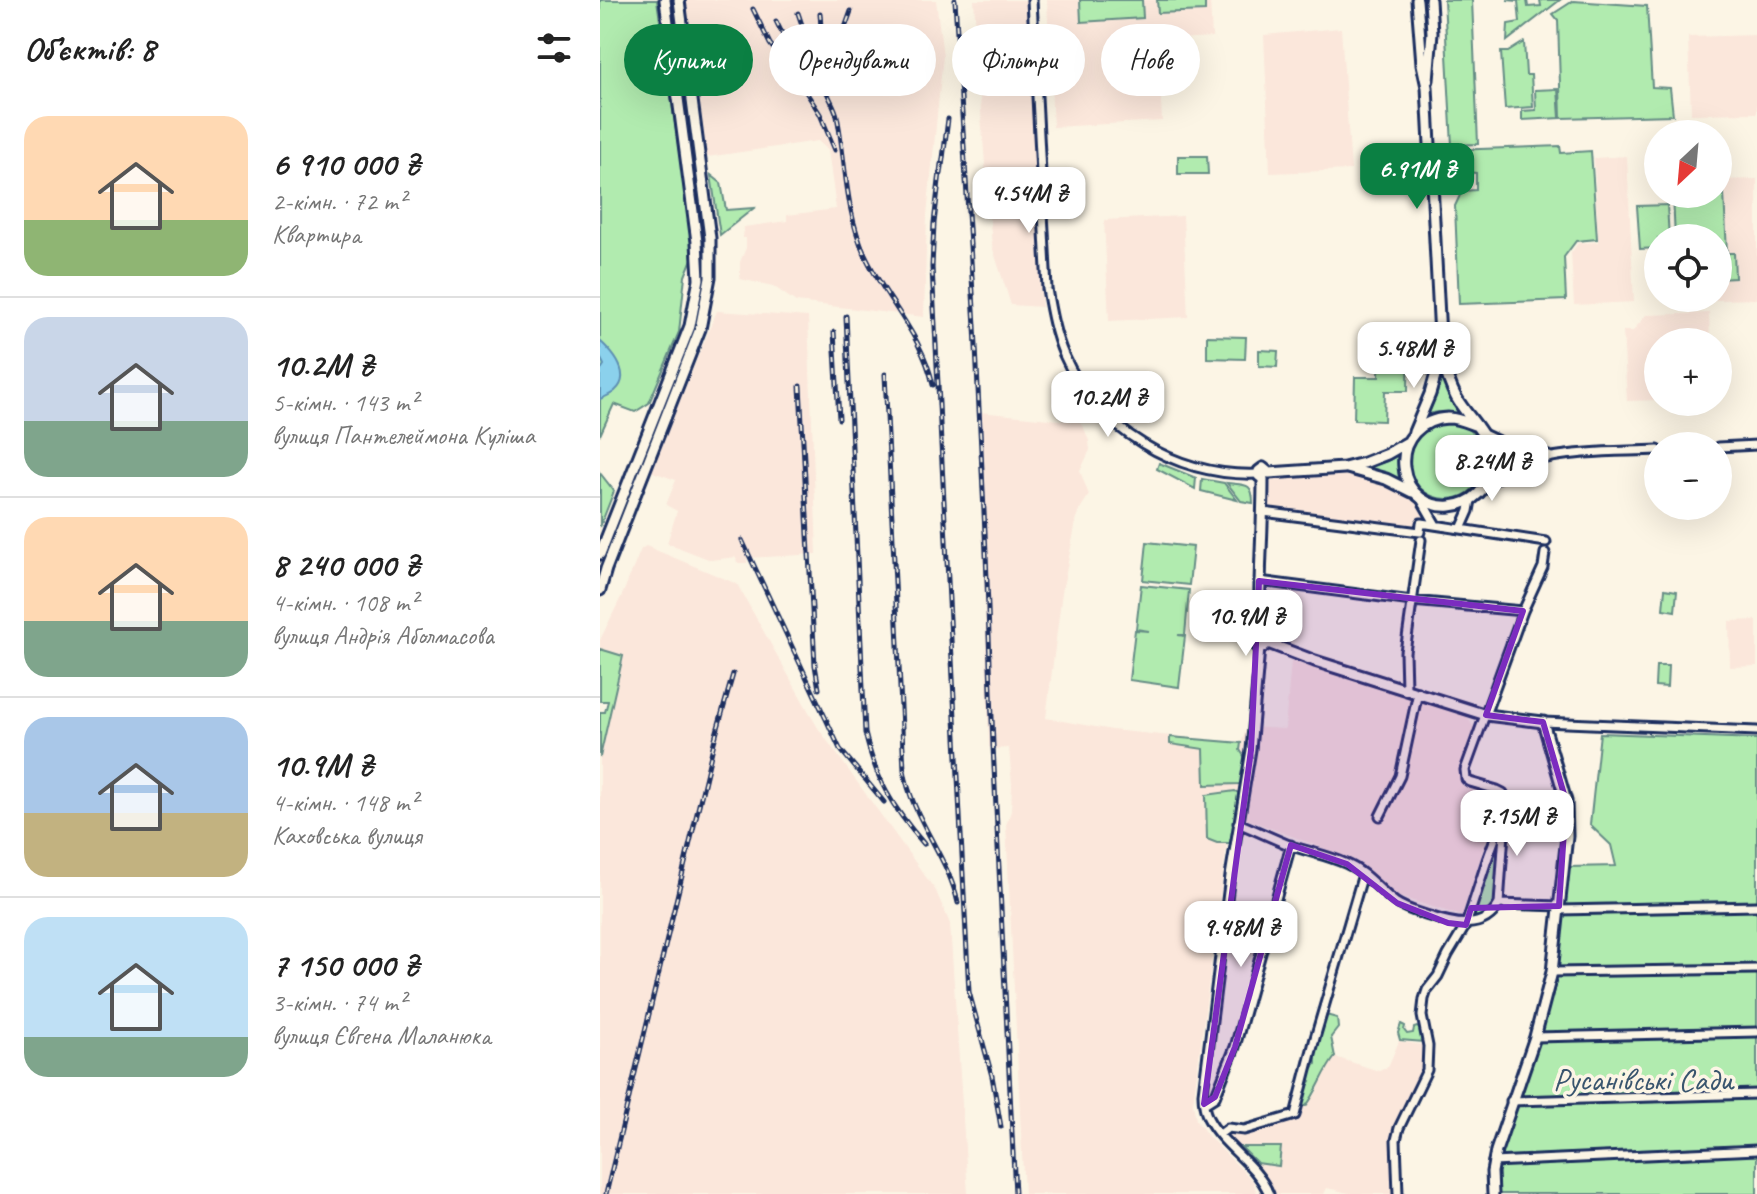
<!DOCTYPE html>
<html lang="uk">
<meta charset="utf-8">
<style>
body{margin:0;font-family:Caveat,sans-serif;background:#f6f6f6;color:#222;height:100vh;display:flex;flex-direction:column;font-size:30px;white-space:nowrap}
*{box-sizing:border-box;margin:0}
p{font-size:26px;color:#767676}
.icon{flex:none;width:44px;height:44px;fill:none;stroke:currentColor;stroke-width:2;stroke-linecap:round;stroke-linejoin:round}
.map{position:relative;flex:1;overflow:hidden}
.side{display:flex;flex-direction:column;background:#fff;width:600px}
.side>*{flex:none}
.top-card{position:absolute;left:24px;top:24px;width:760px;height:72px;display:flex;gap:16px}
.needle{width:52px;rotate:206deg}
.fabs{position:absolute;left:1044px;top:120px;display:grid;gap:16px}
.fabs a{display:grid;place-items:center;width:88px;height:88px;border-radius:50%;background:#fff;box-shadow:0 8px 32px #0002;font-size:40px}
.price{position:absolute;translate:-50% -68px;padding:0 18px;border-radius:16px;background:#fff;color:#222;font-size:26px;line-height:52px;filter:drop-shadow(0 2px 4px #0008)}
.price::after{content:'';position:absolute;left:50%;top:48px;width:24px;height:18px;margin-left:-12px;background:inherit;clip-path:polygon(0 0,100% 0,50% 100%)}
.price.current{background:#0b8043;color:#fff}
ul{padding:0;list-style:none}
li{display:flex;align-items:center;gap:24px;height:200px;padding:0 24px}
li+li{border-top:2px solid #e0e0e0}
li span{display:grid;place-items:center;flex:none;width:224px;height:160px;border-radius:24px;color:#555}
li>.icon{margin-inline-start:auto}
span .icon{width:96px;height:96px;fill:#fffc;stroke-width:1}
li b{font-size:34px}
h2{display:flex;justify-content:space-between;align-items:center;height:96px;padding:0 24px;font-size:34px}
.pill{padding:0 28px;border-radius:36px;background:#fff;box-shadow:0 8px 32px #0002;font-size:28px;line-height:72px}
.pill.current{background:#0b8043;color:#fff}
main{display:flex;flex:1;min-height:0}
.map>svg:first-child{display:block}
.built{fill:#fbe7db}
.green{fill:#b1ebaf;stroke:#668d86;stroke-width:2}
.water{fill:#8bd1ec;stroke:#5e90b3;stroke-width:2}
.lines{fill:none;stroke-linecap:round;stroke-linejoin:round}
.minor-casing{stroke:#1b2f5e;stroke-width:13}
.major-casing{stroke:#1b2f5e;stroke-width:15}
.minor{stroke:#fcf5e5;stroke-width:7}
.major{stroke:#fcf5e5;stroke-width:9}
.rail-casing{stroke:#1b2f5e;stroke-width:5}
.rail{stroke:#fcf5e5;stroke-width:2;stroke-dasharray:6;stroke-linecap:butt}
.marked{fill:#7b2cbf;fill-opacity:0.2;stroke:#7b2cbf;stroke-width:6;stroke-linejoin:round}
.labels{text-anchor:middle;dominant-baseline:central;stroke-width:7;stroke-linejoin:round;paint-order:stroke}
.park-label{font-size:32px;fill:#39556e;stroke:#fcf5e5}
</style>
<main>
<section class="side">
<h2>Об’єктів: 8<svg class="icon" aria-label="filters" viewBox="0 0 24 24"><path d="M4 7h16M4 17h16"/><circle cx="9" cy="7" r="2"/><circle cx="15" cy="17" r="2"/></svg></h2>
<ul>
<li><span style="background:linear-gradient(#ffd9b3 65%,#8fb573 0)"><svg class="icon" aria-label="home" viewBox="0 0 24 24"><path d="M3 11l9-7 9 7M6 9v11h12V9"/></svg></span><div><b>6 910 000 ₴</b><p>2-кімн. · 72 m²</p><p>Квартира</p></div></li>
<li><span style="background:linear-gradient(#c9d6e8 65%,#7fa58c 0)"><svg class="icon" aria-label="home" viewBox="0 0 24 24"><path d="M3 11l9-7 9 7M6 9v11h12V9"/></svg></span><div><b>10.2M ₴</b><p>5-кімн. · 143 m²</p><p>вулиця Пантелеймона Куліша</p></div></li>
<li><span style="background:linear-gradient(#ffd9b3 65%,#7fa58c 0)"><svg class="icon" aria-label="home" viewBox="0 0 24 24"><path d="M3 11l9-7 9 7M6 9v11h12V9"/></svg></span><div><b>8 240 000 ₴</b><p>4-кімн. · 108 m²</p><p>вулиця Андрія Аболмасова</p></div></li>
<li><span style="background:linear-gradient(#a9c7e8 60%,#c2b280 0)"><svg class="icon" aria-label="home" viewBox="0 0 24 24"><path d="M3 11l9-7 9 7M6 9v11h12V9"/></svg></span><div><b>10.9M ₴</b><p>4-кімн. · 148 m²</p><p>Каховська вулиця</p></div></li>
<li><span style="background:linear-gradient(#bfe0f5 75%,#7fa58c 0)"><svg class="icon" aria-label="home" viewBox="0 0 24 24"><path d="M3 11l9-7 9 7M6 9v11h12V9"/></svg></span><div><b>7 150 000 ₴</b><p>3-кімн. · 74 m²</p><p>вулиця Євгена Маланюка</p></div></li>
</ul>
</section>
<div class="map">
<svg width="1157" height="1194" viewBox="0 0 1157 1194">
<rect width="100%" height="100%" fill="#fcf5e5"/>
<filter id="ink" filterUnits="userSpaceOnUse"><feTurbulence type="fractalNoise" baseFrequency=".0125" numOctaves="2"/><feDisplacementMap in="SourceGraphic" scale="16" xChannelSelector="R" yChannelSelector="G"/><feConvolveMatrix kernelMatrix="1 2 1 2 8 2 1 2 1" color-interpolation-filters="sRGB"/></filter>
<g filter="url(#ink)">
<path class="built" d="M83,0H336L343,56L327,215L324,317L196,302L173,286L140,279V262L146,248V238H143L144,227L187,221V215L236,209L228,150L218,141L107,157L93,79Z
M374,0H429L442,307L411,305L392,246L382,128Z
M447,0H610L612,37L558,40L562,121L453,127Z
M741,28L751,170L670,173L664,35Z
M1157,35V113L1091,114L1088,37Z
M1027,156L1034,302L974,305L971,253L978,243L998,242L994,158Z
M1157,179V299L1079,301V298H1118V238H1075L1073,195L1118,194V180Z
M583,216L588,317L509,321L504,220Z
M117,311L208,317L217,554L147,558V563H137L136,557L111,560L67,543L77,511L66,505L76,480L50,471Z
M1109,313L1110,342H1058V400L1027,401L1023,331H1033L1046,315Z
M379,412L479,422L484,428L489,441L490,450L480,471L489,495L478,512L462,592L446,718L512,730L641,743L647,727L685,729L691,661L809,697L842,705L865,713L874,728L860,780L863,786L891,795L895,801L894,816L862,916L797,896L757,861L631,813L593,1103L596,1120L608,1136L653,1181L657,1194H424L406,825L411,811L412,785L409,748L393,749L389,747Z
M734,473L781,481L800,492L818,504L822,510L826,519V529L666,510L667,487L671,479L676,476Z
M46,546L137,584L218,728L336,891L350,924L368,1194H0V757L23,657L0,649V640L23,593L41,549Z
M1157,620V666L1130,667L1129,621Z
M799,1041L828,1046L827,1070L799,1128L798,1194H753L727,1188L724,1194H669L616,1129L628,1123L649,1126L663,1118L698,1113L700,1106L715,1095L727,1068L735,1057L779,1071L788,1067Z"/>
<path class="green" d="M0,0H57L89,220L92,259L85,276L79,332L49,403L35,412L14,404L0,435Z
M480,0H542L543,18L481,22Z
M557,0H605V11L558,13Z
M844,0H872L878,144L852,145Z
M907,0H927L928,7L941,6L940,0H960L907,41L908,24L920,22L918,1Z
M973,1L1047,6L1052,87L1070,88L1073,115L961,118L958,20L953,14Z
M924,42L926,75H931L933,107L905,109L901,52H908Z
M958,89L960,118L922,120V111L936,110L935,90Z
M960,146L961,153L991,151L997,239L976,241L964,257L966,300L859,304L855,206L862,191L876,190V173L854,171L853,150Z
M578,156H607L608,174H578Z
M111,175L121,183L126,210L154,208L120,235Z
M1118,193H1124L1127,253H1134L1135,278L1118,279V238H1075L1073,195Z
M1067,205L1069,238H1058V248L1040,249L1037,206Z
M780,332H809L808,391H785L784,421L754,420L755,377H779Z
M607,336L646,337L645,359L607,358Z
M659,350L678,351L677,367L659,366Z
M842,375L849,396L859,413L838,412L828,414L837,394Z
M809 461a38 38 0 1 1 76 0a38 38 0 1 1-76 0Z
M896,446L926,457L898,471Z
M797,453L799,480L769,467L787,461Z
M559,463L596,478L595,489L557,469Z
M0,473L14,491L0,527Z
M602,479L624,483L637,500L601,491Z
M627,483C645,485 653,482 653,503L641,501Z
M547,542L593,547L589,585L543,580Z
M541,585L589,590L585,635H578L585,636L579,687L529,680L535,630L549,631L536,629Z
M1065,589L1077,591L1075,611L1063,609Z
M0,649L23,656L0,757V712H5L8,701H0Z
M1056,666H1068L1067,687L1055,686Z
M1000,733L1157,739V1194H897L895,1165L955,972L968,867L1016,866L1011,845L990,825Z
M570,737L641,743L640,750L646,759L643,780L640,784L605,785L604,749L570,744Z
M635,791L640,794L630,843H617L607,839L606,795Z
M903,826L896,903L884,916L877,918L874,914V908Z
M726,1015L737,1018L738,1028L731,1037L735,1057C723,1072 718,1091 706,1106H700L705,1089L711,1081L707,1079V1075L716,1064V1058L713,1056L718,1037L722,1032V1020Z
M801,1024L805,1026L804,1030L807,1034L813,1033L814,1028L817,1027C824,1031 824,1035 824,1042L800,1040L798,1033Z
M641,1147H681L679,1166L657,1163Z"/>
<path class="water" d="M0,341C21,360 37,386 0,399V371L4,365L0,357Z"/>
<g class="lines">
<defs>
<path id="minor" d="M432,0L447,289C451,312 455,334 464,355C497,430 577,477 658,474
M883,434L911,447L949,456
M1118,447L1157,445
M885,487C932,447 1000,453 1058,450
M821,499L836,525
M663,512L820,532L821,523L946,542
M861,529L869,511L871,500
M659,581L812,601L923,611
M660,648L651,750L630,876L603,1093C603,1101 604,1110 608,1118C623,1147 656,1163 669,1194
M806,688L805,652L821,540
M943,722L1157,731
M780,816L800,776L818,692
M638,823C655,830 672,838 689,845C708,852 728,855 747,864C766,872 779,890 795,902C805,909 817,912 829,916C853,924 884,932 899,904L959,906
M899,904L905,819
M959,910L1157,906
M952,972L1157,969
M935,1037L1157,1032
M911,1101L1157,1094
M604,1104L615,1097L635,1047L691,845
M620,1134L628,1128L644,1130L695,1115L715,1038L763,874
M893,1162L1157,1150
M798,1194L796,1140L799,1128L827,1070L828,1046L822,1016L824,999L827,990L838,976L848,955L866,925L887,860L905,811V799L903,793L897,790L870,782L866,779L865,770L923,611L943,567L945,553"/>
<path id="major" d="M817,0L822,64L827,87L841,356C845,370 849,384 856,397C867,418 891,435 891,461C892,516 811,524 804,467C801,440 821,419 848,418C858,418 868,423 877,426
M828,80L832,33L830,0
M814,432L830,394L841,356
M747,468L786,479L812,492
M0,554L90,326L99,279L97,242L65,0
M0,590L6,569L100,329L110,277V238L79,0
M660,636L666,637L668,643L715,661L886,715L943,722L966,801L967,836L952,972L935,1037L896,1151L892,1172L893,1194
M668,643L662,648L657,646L655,642L660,636C658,584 663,532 663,479L659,476V471L663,468L669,473L744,468L764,463L787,454L808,442"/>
</defs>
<use href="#minor" class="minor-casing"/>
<use href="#major" class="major-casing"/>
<use href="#minor" class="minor"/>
<use href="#major" class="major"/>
<defs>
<path id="rail" d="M355,0L375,326L386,553L393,746L415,1194
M153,9L170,44L199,81L220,114L235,150
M198,13L218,73
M220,13C222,35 221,67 225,87C228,97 235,106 237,116C246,162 245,211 265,255C285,299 323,336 333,385
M176,21L200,70
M230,80L236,53L251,11
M341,164L334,223L332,267L369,992L392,1076L401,1127
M341,174L348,119
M246,316L265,733C276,780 292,807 324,844
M234,332L239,419
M285,374L304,770C312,819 348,856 358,903
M200,386L215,665L219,689
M142,540L240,749L284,802
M6,1194L114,742L133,674"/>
</defs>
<use href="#rail" class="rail-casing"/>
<use href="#rail" class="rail"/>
</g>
</g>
<path class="marked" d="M659,581L923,611L886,715L943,722L966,801L959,906L871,908L866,925L848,923L797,903L747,864L691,845L635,1047L615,1097L604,1104L651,750Z"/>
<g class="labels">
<g class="park-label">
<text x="1043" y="1079">Русанівські Сади</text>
</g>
</g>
</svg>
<div class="fabs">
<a><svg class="needle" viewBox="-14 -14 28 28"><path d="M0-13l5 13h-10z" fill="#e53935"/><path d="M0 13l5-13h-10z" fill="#767676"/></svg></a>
<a><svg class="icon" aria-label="locate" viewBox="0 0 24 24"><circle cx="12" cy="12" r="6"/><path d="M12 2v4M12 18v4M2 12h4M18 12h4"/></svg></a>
<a>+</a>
<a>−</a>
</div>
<b class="price current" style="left:817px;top:211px">6.91M ₴</b>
<b class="price" style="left:429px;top:235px">4.54M ₴</b>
<b class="price" style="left:814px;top:390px">5.48M ₴</b>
<b class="price" style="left:508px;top:439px">10.2M ₴</b>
<b class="price" style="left:892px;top:503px">8.24M ₴</b>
<b class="price" style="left:646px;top:658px">10.9M ₴</b>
<b class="price" style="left:917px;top:858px">7.15M ₴</b>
<b class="price" style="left:641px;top:969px">9.48M ₴</b>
<div class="top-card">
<a class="pill current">Купити</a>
<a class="pill">Орендувати</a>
<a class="pill">Фільтри</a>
<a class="pill">Нове</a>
</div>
</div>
</main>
